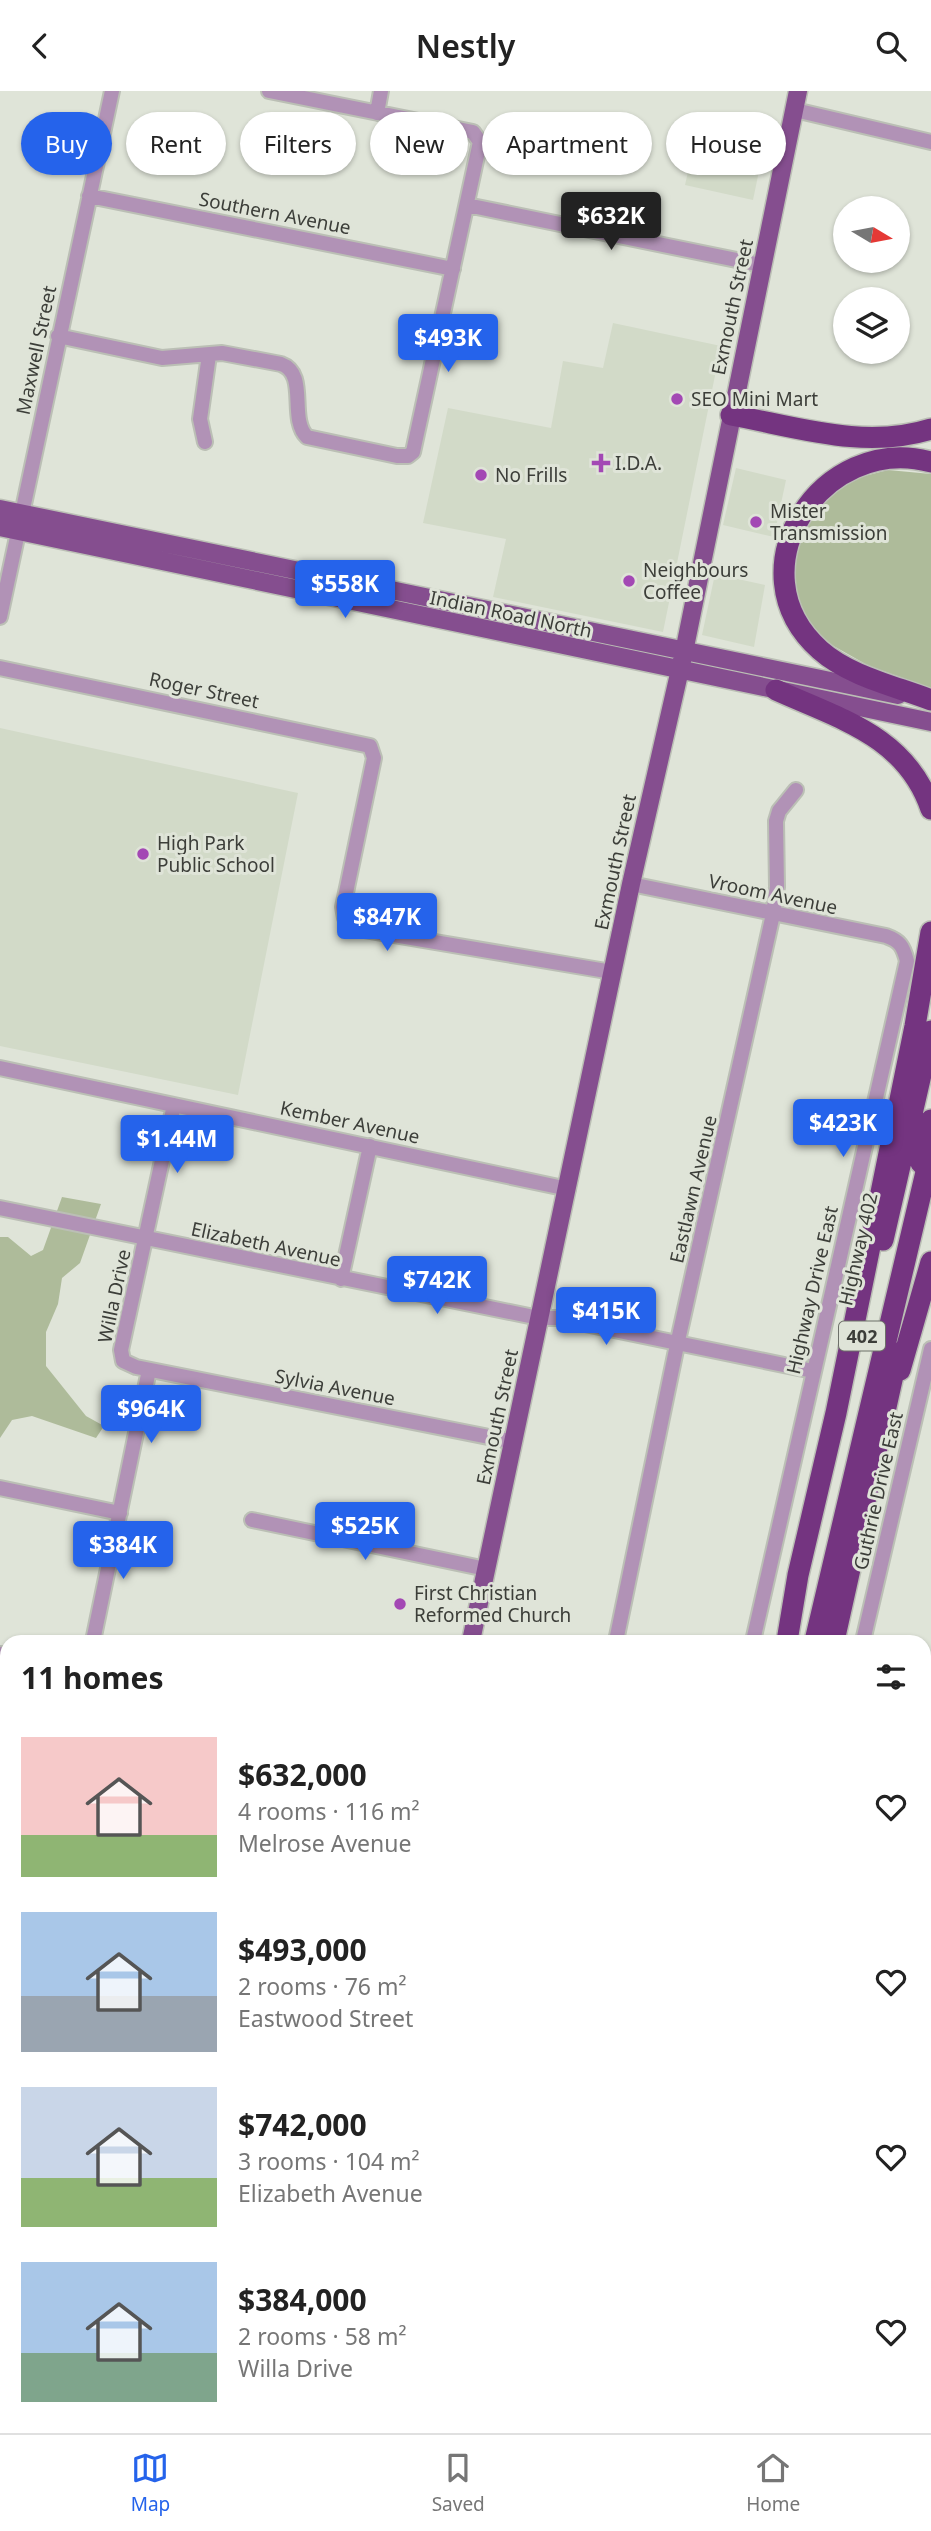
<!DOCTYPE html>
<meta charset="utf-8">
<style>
body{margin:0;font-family:"Noto Sans",sans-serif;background:#f6f6f6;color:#222;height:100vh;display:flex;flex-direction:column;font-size:26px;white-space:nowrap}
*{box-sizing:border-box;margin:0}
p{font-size:23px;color:#767676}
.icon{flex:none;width:38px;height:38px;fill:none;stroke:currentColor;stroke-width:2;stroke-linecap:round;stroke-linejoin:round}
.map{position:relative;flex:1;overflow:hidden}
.panel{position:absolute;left:0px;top:1544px;width:931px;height:800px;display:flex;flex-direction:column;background:#fff;border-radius:21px 21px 0 0;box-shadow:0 2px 5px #0004}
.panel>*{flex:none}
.guide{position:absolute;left:21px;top:21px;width:889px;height:63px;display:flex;gap:14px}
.needle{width:46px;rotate:100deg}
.controls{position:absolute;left:833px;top:105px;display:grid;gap:14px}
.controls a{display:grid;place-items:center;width:77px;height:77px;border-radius:50%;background:#fff;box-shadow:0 2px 5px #0004;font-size:35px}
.price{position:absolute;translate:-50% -60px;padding:0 16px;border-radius:7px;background:#2563eb;color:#fff;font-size:23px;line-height:46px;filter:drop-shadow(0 2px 4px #0008)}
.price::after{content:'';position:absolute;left:50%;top:42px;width:21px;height:16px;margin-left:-10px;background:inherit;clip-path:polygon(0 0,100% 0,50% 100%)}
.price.active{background:#222;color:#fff}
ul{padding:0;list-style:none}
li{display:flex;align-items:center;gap:21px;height:175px;padding:0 21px}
li span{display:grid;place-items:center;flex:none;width:196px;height:140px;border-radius:0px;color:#555}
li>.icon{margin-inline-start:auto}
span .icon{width:84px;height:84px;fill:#fffc;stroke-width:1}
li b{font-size:30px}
h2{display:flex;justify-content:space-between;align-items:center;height:84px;padding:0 21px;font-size:30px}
.chip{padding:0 24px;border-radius:32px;background:#fff;box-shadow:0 2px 5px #0004;font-size:24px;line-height:63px}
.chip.active{background:#2563eb;color:#fff}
header{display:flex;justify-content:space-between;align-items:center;height:91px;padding:0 21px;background:#fff;font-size:32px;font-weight:600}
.tabs{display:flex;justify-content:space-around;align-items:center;height:98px;border-top:2px solid #e0e0e0;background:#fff;font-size:19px;color:#767676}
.tabs a{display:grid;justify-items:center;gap:4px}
.tabs .active{color:#2563eb}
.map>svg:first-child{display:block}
.built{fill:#d2dac8}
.green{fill:#aebb9a}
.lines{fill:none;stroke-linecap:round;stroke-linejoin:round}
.stream{stroke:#a287a6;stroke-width:2.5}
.minor-casing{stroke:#bbbfb5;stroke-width:18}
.major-casing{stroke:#bbbfb5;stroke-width:21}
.highway-casing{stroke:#bbbfb5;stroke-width:24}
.minor{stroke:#b192b6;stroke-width:14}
.major{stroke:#854e8f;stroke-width:18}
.highway{stroke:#743480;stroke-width:21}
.poi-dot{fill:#a348b4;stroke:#dfe4d8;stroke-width:2.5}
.labels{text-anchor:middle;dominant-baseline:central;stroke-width:6;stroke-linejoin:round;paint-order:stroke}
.shield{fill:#dfe4d8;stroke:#6d7069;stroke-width:2}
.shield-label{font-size:18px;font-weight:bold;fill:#3c3e39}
.street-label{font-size:19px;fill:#3c3e39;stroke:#dfe4d8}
.poi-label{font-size:19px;fill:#3c3e39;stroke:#dfe4d8;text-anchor:start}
</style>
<header><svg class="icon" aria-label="back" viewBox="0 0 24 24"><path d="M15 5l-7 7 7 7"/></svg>Nestly<svg class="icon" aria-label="search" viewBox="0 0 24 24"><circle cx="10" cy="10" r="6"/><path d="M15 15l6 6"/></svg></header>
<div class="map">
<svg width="931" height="2342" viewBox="0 0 931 2342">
<rect width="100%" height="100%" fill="#dfe4d8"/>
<path class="built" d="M697,41L764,56L753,109L685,94Z
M613,232L721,255L663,541L493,506L506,448L423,432L448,317L551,337L563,270L603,277Z
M736,377L786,389L774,446L723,434Z
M715,483L765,494L754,556L702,544Z
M0,637L298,702L238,1004L0,955Z
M0,2162L7,2163V2279L0,2278Z"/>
<path class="green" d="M888,379L931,383V597L869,575L823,549L797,513L792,465L823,405L849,389Z
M62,1106L101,1113L80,1172L62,1187L58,1213L46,1241V1275L86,1325L104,1335L96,1347L32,1325L12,1329L0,1347V1146H8L31,1165L43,1159Z
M0,1628L7,1629V1664L0,1699Z
M595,2336H688V2342H593Z"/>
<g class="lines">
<path class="stream" d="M589,2342L590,2336"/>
<defs>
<path id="minor" d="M795,19L931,51
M377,22L381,0
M89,105L453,178
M467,114L761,174
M58,245L162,267L222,262L281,273C309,283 288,327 307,346L397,365H408L413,361L480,51L473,41L269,0
M205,351L200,328L209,264
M0,526L112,0
M0,577L370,655L374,667L343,816L345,827L352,837L612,881
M631,793L886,845C900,850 903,855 907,870L753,1550
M0,977L568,1098
M174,1014L121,1259L123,1270L136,1276L514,1351
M0,1117L539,1227H556L813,1280
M341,1188L370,1055
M0,1397L120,1422
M252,1429L486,1478
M93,1550L149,1279
M616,1550L677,1254L773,823L777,796L776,730L779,720L796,699
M863,1550L931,1258
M0,1563L7,1565
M924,1693L931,1695
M0,1714L7,1715
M924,1756L931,1757
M924,1972L931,1982
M0,1986L7,1952
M924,2114L931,2128
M0,2154L7,2155
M924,2242H931
M856,2336L857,2342
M0,2341L6,2342
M560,2342L561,2336"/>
<path id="major" d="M0,418L898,604
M0,436L931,631
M471,1550L631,793L684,561L798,0
M304,2342L305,2336"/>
<path id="highway" d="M731,324C797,336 865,359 931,338
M931,371C822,341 731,480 820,559C849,585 895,595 931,609
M776,599C840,628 906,645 931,718
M921,1072L931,1029
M883,1149L931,940
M900,1279L931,1171
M787,1550L798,1484L836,1322L915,935L931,841
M815,1550L931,1060
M834,1550L898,1262
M698,2336L699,2342
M730,2336L731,2342"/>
</defs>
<use href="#minor" class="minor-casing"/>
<use href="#major" class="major-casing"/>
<use href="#highway" class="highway-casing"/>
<use href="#minor" class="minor"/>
<use href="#major" class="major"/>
<use href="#highway" class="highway"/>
</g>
<g class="poi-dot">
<circle cx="677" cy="308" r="7"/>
<path d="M597.5 361.5h7v7h7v7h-7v7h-7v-7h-7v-7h7z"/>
<circle cx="481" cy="384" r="7"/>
<circle cx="756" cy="431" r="7"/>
<circle cx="629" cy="490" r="7"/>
<circle cx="143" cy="763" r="7"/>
<circle cx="400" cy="1513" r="7"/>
</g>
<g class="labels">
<rect class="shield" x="839" y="1230.5" width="46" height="29" rx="5"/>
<g class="shield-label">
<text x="862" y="1245">402</text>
</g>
<g class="street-label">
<text transform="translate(275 122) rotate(11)">Southern Avenue</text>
<text transform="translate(732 216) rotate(-78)">Exmouth Street</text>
<text transform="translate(36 259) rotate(-78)">Maxwell Street</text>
<text transform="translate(511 523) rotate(12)">Indian Road North</text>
<text transform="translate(204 599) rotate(12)">Roger Street</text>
<text transform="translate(615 771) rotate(-78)">Exmouth Street</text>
<text transform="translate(773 803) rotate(12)">Vroom Avenue</text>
<text transform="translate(350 1031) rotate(12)">Kember Avenue</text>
<text transform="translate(693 1098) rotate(-77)">Eastlawn Avenue</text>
<text transform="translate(266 1153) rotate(12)">Elizabeth Avenue</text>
<text transform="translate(858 1158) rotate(-77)">Highway 402</text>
<text transform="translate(812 1199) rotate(-77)">Highway Drive East</text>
<text transform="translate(114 1205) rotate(-78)">Willa Drive</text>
<text transform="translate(335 1296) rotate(11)">Sylvia Avenue</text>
<text transform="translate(497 1326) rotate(-78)">Exmouth Street</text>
<text transform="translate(878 1400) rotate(-77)">Guthrie Drive East</text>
</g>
<g class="poi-label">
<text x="691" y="308">SEO Mini Mart</text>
<text x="615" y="372">I.D.A.</text>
<text x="495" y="384">No Frills</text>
<text x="770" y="420">Mister<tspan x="770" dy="22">Transmission</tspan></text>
<text x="643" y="479">Neighbours<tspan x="643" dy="22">Coffee</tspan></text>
<text x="157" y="752">High Park<tspan x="157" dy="22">Public School</tspan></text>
<text x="414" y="1502">First Christian<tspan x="414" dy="22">Reformed Church</tspan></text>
</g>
</g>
</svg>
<div class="controls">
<a><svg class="needle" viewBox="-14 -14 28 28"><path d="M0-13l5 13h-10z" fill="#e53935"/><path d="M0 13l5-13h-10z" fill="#767676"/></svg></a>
<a><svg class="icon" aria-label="layers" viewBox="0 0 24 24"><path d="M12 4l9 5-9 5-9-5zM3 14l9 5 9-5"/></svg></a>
</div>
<b class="price active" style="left:611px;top:161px">$632K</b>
<b class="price" style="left:448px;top:283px">$493K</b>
<b class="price" style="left:345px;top:529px">$558K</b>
<b class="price" style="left:387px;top:862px">$847K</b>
<b class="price" style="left:843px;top:1068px">$423K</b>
<b class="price" style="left:177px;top:1084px">$1.44M</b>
<b class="price" style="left:437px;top:1225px">$742K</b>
<b class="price" style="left:606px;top:1256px">$415K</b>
<b class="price" style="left:151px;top:1354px">$964K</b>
<b class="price" style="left:365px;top:1471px">$525K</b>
<b class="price" style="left:123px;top:1490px">$384K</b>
<div class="guide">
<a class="chip active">Buy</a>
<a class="chip">Rent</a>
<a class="chip">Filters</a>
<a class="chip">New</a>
<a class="chip">Apartment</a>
<a class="chip">House</a>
</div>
<section class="panel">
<h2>11 homes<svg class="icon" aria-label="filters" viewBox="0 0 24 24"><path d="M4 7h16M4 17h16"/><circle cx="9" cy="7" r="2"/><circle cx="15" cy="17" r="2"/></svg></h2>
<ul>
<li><span style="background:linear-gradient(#f6c9c9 70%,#8fb573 0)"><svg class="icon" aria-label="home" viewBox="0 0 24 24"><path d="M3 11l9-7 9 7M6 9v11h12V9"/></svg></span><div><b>$632,000</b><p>4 rooms · 116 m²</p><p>Melrose Avenue</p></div><svg class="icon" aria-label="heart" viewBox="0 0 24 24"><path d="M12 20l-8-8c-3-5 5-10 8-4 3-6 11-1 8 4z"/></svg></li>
<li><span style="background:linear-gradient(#a9c7e8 60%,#9aa5b1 0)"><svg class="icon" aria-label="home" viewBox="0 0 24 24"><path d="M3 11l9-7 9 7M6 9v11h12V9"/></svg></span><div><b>$493,000</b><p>2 rooms · 76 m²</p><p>Eastwood Street</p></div><svg class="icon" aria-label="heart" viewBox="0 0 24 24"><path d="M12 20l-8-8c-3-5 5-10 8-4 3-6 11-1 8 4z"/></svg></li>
<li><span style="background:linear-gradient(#c9d6e8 65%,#8fb573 0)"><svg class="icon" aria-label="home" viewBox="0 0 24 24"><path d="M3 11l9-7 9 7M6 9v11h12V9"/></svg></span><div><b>$742,000</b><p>3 rooms · 104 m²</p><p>Elizabeth Avenue</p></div><svg class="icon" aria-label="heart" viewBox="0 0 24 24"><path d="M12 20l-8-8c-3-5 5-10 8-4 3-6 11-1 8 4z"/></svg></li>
<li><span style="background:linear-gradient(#a9c7e8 65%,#7fa58c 0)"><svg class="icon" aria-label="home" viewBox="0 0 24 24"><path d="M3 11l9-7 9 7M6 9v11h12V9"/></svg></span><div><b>$384,000</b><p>2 rooms · 58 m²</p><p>Willa Drive</p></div><svg class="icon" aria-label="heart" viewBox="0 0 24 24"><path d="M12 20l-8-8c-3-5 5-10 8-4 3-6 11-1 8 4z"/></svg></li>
</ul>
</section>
</div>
<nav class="tabs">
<a class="active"><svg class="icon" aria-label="map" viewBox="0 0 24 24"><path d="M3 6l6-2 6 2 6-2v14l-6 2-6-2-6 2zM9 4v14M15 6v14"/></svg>Map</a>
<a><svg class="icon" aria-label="saved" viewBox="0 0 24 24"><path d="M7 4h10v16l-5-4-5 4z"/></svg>Saved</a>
<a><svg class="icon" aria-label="home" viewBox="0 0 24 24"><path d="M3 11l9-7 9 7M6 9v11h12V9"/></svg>Home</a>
</nav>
